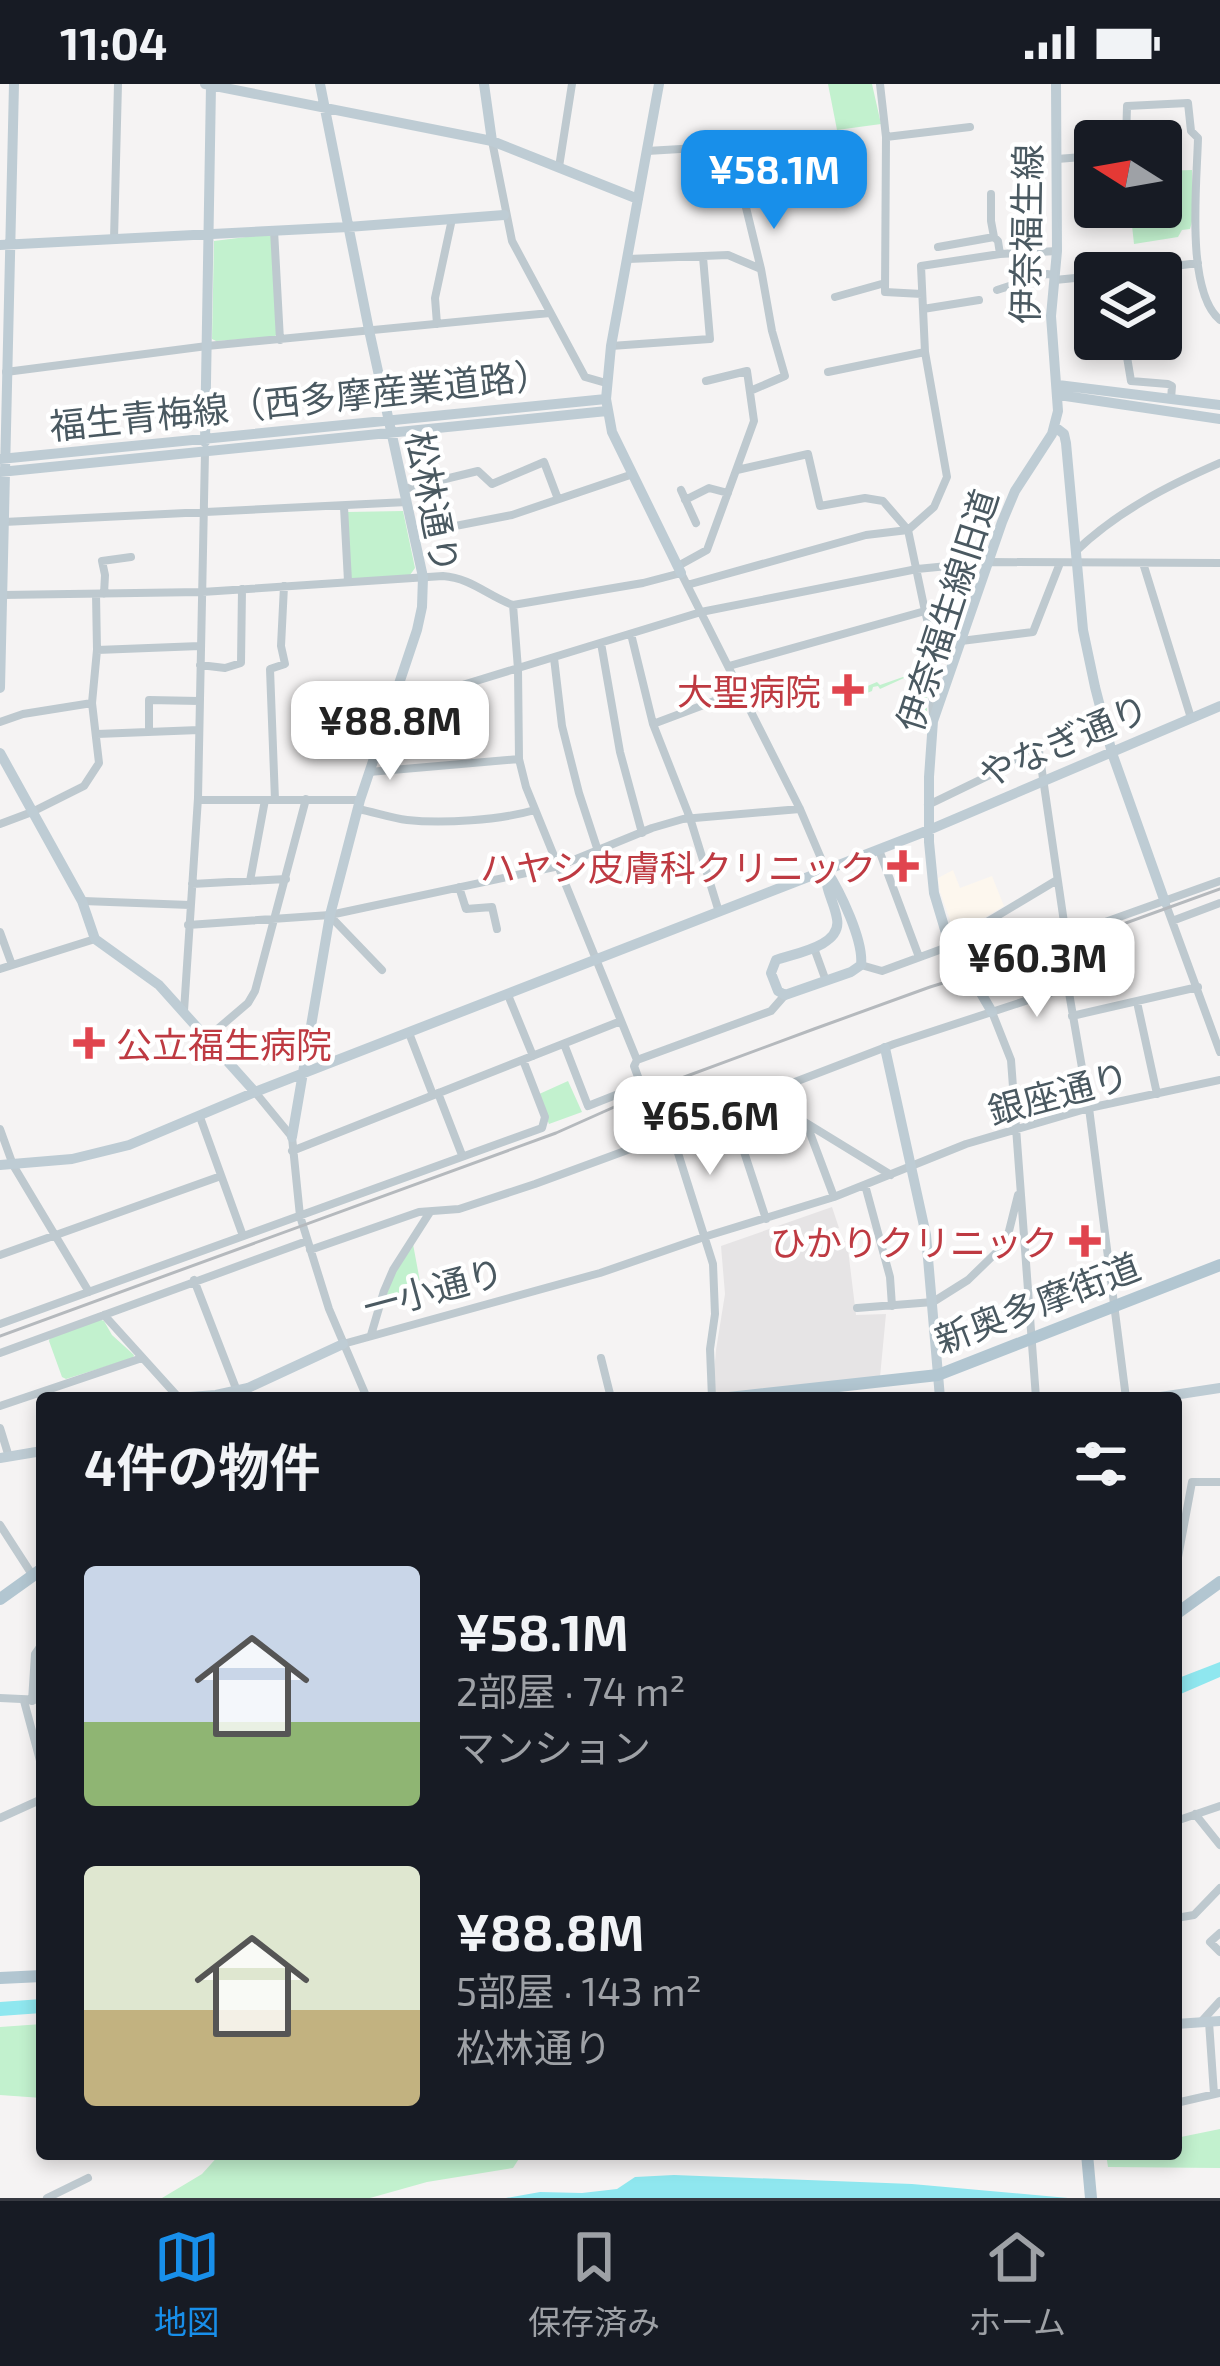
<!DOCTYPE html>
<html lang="ja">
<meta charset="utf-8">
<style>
body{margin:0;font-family:"Exo 2","Noto Sans JP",sans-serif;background:#242831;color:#f1f3f6;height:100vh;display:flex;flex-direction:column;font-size:45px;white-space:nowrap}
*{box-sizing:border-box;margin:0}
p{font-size:39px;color:#9ea1a6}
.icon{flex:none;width:66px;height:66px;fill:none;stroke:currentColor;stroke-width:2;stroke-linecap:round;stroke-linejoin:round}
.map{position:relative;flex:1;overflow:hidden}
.panel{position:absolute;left:36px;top:1308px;width:1146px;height:768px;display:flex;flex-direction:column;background:#171b24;border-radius:12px;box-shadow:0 6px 18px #0003}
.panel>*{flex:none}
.needle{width:78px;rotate:281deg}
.buttons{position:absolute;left:1074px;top:36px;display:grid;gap:24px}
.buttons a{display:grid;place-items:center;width:108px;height:108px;border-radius:12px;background:#171b24;box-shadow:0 6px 18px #0003;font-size:60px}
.price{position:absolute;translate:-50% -102px;padding:0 27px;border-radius:24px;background:#fff;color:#222;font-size:39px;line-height:78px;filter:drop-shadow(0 3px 6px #0008)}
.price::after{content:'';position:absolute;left:50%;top:72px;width:36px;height:27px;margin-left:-18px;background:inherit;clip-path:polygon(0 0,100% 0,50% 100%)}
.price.current{background:#188fea;color:#fff}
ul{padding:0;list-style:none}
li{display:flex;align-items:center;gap:36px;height:300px;padding:0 48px}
li span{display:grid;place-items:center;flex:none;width:336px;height:240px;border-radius:12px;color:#555}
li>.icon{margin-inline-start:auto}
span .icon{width:144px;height:144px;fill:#fffc;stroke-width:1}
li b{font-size:51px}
h2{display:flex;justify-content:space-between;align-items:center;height:144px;padding:0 48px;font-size:51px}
.status{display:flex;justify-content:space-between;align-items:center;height:84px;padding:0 60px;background:#171b24;direction:ltr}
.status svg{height:33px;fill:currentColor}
.dock{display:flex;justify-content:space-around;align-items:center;height:168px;border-top:3px solid #363941;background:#171b24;font-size:33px;color:#9ea1a6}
.dock a{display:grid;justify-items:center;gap:6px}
.dock .current{color:#188fea}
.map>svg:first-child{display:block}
.commercial{fill:#fdf7ee}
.education{fill:#e6e4e5}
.green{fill:#c2f1ce}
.water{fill:#8fe7ef}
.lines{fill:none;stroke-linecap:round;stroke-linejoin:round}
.street{stroke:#bec9cf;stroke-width:8}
.secondary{stroke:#beccd4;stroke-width:10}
.primary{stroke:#b2c6d1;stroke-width:12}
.rail{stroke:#b5b9bd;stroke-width:3}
.health-dot{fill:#e0444e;stroke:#fff;stroke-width:4.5}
.labels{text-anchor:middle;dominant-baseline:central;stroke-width:9;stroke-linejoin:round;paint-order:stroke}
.street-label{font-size:36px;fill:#4a5961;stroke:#fff}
.health-label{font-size:36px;fill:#be3a42;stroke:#fff;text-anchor:end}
</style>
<div class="status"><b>11:04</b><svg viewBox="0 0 49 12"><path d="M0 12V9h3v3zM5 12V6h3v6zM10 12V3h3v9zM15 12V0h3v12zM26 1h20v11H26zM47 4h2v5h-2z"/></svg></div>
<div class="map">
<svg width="1220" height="2114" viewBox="0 0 1220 2114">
<rect width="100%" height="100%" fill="#f5f3f3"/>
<path class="commercial" d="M953,786L960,804L992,792L1004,822L959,849L954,847L940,808L938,794Z"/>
<path class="education" d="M832,1123L839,1144L835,1145L838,1157H847L856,1231L886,1230L880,1293L712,1313L716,1266L725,1210L721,1162Z"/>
<path class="green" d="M828,0H872L881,40L837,46Z
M1192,86L1193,134L1190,145L1182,146L1178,153L1134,160L1130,123H1161V87Z
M269,150L272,153L277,250L274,253L216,257L212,255L214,157Z
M403,427L415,484L410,491L351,496L347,428Z
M923,586L926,588L927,627H918L919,614L924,611L915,589L880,605L878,602L873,603L872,607L860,612L858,606L877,598L880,601Z
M568,997L582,1028L549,1040L537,1011Z
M413,1160L421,1203L383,1221L394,1190Z
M99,1235L104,1237L112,1251L134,1271L133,1274L66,1295L62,1293L49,1257L50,1253Z
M42,1940V2014L0,2011V1943Z
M1220,2045V2084L1108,2083L1106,2070H1176V2054Z
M220,2070H522L513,2084L427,2098L370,2114H162L202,2090Z"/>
<path class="water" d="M1220,1578V1593L1176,1612V1595Z
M42,1915V1929L0,1932V1918Z
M674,2091L912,2100L1068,2114H506L540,2108L582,2109L617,2105L635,2093Z"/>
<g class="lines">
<path class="street" d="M880,0L886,53L885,208L922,210
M886,53L970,43
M492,57L512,157L585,293L606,299
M1126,57L1127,22L1188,19L1191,47L1198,54C1197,98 1185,207 1220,236
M1057,75L1095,72
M559,83L572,0
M991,110V137L994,153
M274,146L280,256
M114,155L118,0
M938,163L994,153L998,157L1000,170
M628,175L728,171L761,185L731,62L647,67
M1120,189L1198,179
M1055,196L1095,192
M997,206L1047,190L1055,191
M835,213L885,199
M923,225L979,216
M437,240L435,214L452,135
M1124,255L1131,297L1168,300L1172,302L1171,315
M611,262L710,255L703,173
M6,288L207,262L550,229
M828,288L925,268
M750,307L785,292L772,247L761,185
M404,405L478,387L492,400L544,378L558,415
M681,406L696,439
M685,416L709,404L728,409
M344,423L348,497
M4,438L407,418
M414,450L512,431L633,390
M1076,467C1118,427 1167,402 1220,379
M1143,479L1191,634
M678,482L707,466L754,337L747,287L706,297
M687,501L866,451L908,446L934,423L947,393L925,268L921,182L1000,170L1057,167
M104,510L105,491L102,477L131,473
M2,511L202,508L443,492C471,494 488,512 513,521L643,499L681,489L800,725L826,786
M513,521L518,585L519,675L526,703L637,976L771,927L785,911
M925,527L929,543L933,633
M631,550L653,640L690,734L719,828
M961,557L1033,548L1060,479
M601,559L620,668L642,749
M97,566L200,562
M554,574L562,642L579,709L598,767
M200,581L225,584L241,579L242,505
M729,582L925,527L908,446L883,417L865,414L820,422L808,370L737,386
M391,623L701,528L917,485L989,478L1220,479
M0,638L23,630L92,619
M653,640L741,607
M149,646V616L199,617
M97,650L199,646
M369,688L519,675
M198,716H360
M275,716L270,585L285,580L281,562L284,502
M928,721L990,691L1038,660L1066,852L1220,797
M358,725C374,728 391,734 407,736C443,740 500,736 535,726
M0,740L32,728L84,702L99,679L92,619L97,566L96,510
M879,766L919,873
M250,797L265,716
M192,800L286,795
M459,803L466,825L492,823L497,845
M83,817L190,821
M1165,818L1220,968
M331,833L382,886
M1172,837L1220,819
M188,841L330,831L559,782L652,744L683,735L800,725
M0,848L12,881
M814,864L826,897
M861,881L882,887L942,865L1057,796
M0,885L95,855
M508,911L533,972
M1137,918L1157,1010
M184,927L198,714L205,368
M992,928L1011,976L1036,1314
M1072,932L1198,903
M409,949L433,1011
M207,954L248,919L255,907L306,715
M564,960L588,1022L641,1001L634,982L637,976
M255,1008L292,1053L300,1132L329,1225L367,1314
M438,1009L462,1071
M762,1012L891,1091
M731,1028L766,1135
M200,1033L243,1152
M807,1041L834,1113
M0,1045L13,1081L89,1208
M672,1050L713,1180L715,1230L710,1265L712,1314
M292,1067L621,937
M865,1101L890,1193L892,1222
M310,1166L419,1128L459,1125L535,1100L731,1028L761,1011L894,960L1068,903L1089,1024L1126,1314
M0,1171L221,1092
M194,1196L237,1307
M857,1224L933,1218L968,1196L1006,1159L1018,1111
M104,1231L179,1314
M0,1240L542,1044L545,1033L523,976
M371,1251L384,1207L393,1186L430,1128
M343,1260L600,1189L707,1152L834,1113L966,1060L1089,1024L1220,996
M0,1269L307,1157
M601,1274L611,1314
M0,1322L142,1274
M0,1344L9,1373
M0,1441L33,1492
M1176,1484L1192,1398H1220
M0,1614L42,1616
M24,1617L42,1684
M32,1617L35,1570L42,1560
M1195,1730L1220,1761
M0,1734L42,1715
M1176,1737L1220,1722
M1176,1834L1194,1831L1220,1804
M1220,1849L1210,1858L1220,1868
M1201,1938L1220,1917
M1209,1938L1214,2010
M1176,2019L1220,2009
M992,2070H1016
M47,2114L88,2094"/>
<path class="secondary" d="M205,0L492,57L638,115
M484,0L492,57
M659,0L611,262L606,315L612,348L681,489
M0,161L348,143L504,131
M1058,301L1220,321
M1059,311L1220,335
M1055,343L1064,350L1066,359L1083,546L1095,603L1112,669L1165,818
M205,358L211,1
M0,375L606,315
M0,388L607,327
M0,604L14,0
M0,669L82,817L95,855L159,901L255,1008
M826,786C840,807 864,857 861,881L851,888L785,911L778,907L771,889L776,876C796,869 842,862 837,835C834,816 825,808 826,786Z
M992,928L946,849L934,809L929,758V693L933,637L1002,438L1015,407L1052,350L1058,327L1051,232L1057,167L1056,0
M885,964L926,1151L940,1314
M292,1053L330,831L360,716L417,546L422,523L423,493L369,246L320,0
M0,1081L72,1075L129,1061L255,1008L929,746L1220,622
M177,1314L216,1311L248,1304L343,1260
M1154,1314L1220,1304
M0,1374L42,1367
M1176,1940L1220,1937"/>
<path class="primary" d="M729,1314L938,1291L1220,1181
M0,1515L42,1485
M1176,1530L1220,1498
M0,1894L42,1892
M1087,2070L1091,2114"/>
<path class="rail" d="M0,1252L556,1049L668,999L814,945L930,903L1054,865L1220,805"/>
</g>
<g class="health-dot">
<path d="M842 588h12v12h12v12h-12v12h-12v-12h-12v-12h12z"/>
<path d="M897 764h12v12h12v12h-12v12h-12v-12h-12v-12h12z"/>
<path d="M83 941h12v12h12v12h-12v12h-12v-12h-12v-12h12z"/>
<path d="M1079 1139h12v12h12v12h-12v12h-12v-12h-12v-12h12z"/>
</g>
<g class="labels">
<g class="street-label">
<text transform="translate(1025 150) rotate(-89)">伊奈福生線</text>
<text transform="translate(300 315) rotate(-6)">福生青梅線（西多摩産業道路）</text>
<text transform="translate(434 418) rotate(79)">松林通り</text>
<text transform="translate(946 526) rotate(-72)">伊奈福生線旧道</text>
<text transform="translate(1063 656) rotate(-23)">やなぎ通り</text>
<text transform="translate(1058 1008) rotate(-15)">銀座通り</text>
<text transform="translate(433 1204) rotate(-15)">一小通り</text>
<text transform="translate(1037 1218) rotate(-21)">新奥多摩街道</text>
</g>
<g class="health-label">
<text x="821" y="606">大聖病院</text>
<text x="876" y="782">ハヤシ皮膚科クリニック</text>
<text x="116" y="959" text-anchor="start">公立福生病院</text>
<text x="1058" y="1157">ひかりクリニック</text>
</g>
</g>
</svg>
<div class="buttons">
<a><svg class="needle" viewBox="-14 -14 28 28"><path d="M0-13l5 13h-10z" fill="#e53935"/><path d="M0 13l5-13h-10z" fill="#9ea1a6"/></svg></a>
<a><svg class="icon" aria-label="layers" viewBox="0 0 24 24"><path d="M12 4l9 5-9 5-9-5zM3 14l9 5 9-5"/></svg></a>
</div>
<b class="price current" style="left:774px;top:148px">¥58.1M</b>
<b class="price" style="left:390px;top:699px">¥88.8M</b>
<b class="price" style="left:1037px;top:936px">¥60.3M</b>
<b class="price" style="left:710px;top:1094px">¥65.6M</b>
<section class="panel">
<h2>4件の物件<svg class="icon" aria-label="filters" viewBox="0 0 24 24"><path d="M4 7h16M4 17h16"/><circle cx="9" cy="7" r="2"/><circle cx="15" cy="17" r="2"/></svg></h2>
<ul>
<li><span style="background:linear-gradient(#c9d6e8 65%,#8fb573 0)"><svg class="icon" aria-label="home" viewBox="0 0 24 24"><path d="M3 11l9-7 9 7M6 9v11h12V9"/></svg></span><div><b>¥58.1M</b><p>2部屋 · 74 m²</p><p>マンション</p></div></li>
<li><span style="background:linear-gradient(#dfe7d0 60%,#c2b280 0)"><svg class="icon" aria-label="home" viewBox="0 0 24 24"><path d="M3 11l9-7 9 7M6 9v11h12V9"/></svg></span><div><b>¥88.8M</b><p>5部屋 · 143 m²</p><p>松林通り</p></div></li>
</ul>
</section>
</div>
<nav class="dock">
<a class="current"><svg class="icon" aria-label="map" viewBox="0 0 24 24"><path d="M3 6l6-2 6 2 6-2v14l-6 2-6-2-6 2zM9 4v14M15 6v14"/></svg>地図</a>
<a><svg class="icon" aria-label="saved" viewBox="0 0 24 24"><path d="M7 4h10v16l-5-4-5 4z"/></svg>保存済み</a>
<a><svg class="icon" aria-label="home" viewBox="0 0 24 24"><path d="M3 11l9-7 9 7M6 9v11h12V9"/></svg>ホーム</a>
</nav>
